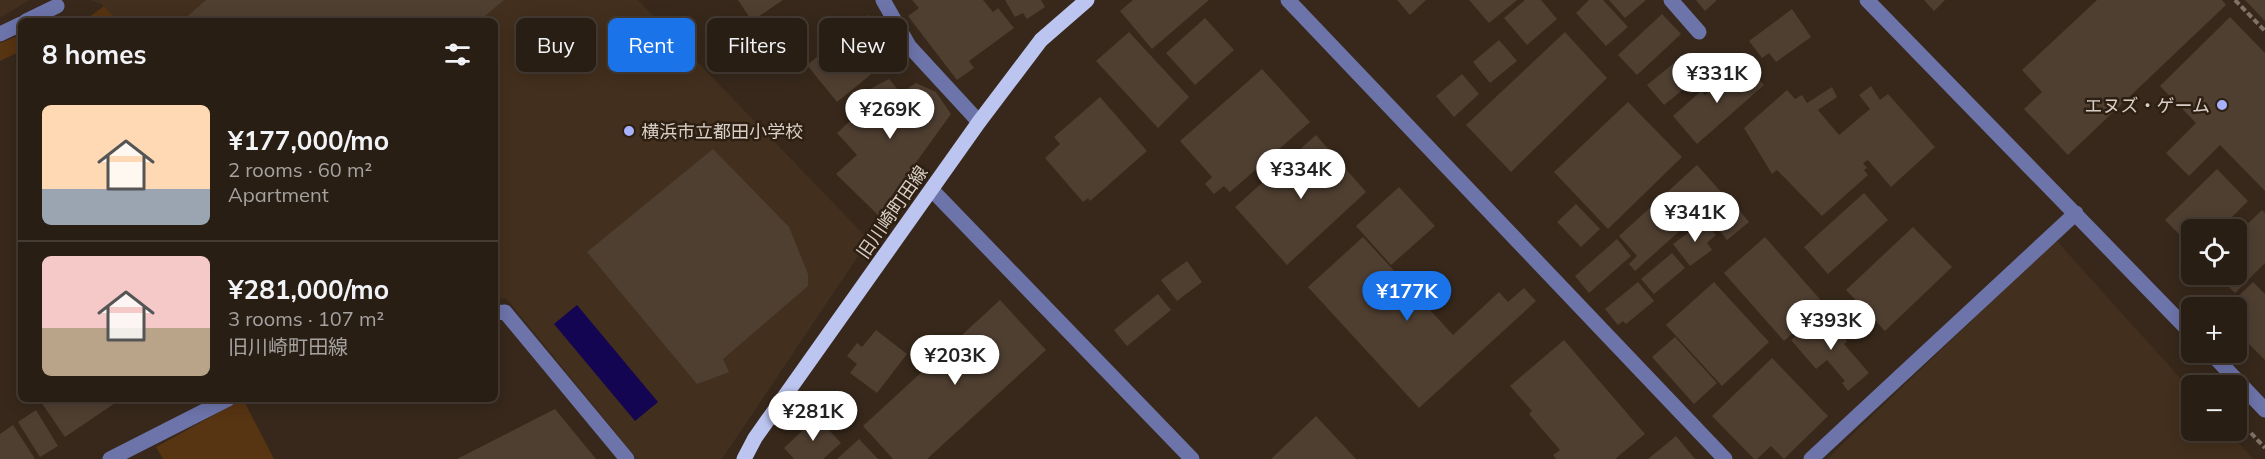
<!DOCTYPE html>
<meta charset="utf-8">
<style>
body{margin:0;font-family:Mulish,"Noto Sans JP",sans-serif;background:#31271d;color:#f1f3f6;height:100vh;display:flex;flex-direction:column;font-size:22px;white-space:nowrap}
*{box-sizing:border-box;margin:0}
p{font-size:20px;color:#a5a2a0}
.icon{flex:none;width:33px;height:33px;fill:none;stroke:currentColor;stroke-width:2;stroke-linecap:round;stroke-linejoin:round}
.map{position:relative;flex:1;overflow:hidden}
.details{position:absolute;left:18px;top:18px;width:480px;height:384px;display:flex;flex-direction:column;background:#291e14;border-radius:9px;box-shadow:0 3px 15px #0003,0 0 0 2px #453c34}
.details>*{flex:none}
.guide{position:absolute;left:516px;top:18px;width:570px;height:54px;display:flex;gap:12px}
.fabs{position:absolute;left:2181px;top:219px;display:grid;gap:12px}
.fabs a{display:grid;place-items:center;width:66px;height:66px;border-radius:9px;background:#291e14;box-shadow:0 3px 15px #0003,0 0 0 2px #453c34;font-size:30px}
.price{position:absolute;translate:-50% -51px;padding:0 14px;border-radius:21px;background:#fff;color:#222;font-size:20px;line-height:39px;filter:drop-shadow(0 2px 3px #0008)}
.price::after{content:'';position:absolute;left:50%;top:36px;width:18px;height:14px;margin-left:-9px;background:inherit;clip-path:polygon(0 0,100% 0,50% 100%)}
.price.current{background:#1a73e8;color:#fff}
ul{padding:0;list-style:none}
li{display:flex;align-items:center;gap:18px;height:150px;padding:0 24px}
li+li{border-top:2px solid #453c34}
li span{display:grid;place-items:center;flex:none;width:168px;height:120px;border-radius:9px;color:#555}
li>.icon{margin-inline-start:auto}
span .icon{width:72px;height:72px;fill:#fffc;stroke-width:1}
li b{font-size:26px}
h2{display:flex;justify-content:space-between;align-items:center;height:72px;padding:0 24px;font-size:26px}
.tag{padding:0 21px;border-radius:9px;background:#291e14;box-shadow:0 3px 15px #0003,0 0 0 2px #453c34;font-size:21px;line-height:54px}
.tag.current{background:#1a73e8;color:#fff}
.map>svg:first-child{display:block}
.built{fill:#432f1d}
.green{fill:#573412}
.water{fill:#140552}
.building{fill:#4f3f31}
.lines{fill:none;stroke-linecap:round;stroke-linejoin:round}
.path{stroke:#7f7368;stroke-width:4;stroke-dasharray:6 3;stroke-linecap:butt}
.minor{stroke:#6d74aa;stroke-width:15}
.major{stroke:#bcc4f0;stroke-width:15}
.poi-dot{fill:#a7b1fc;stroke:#2d1f12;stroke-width:2}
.labels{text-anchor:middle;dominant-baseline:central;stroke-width:5;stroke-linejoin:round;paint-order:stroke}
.poi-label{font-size:18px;fill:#d9cfc7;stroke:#2d1f12;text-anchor:end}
.street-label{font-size:18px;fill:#d9cfc7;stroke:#2d1f12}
</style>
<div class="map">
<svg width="2265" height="459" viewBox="0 0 2265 459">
<rect width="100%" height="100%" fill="#37281b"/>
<path class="built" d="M0,0H29L0,18Z
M90,0H638L869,240L722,459H637L506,298L495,299V21H117L102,4Z
M2056,240L2191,390L2192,430L2228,431L2253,459H1827Z"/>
<path class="green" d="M104,6L117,21H84Z
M21,35V51L0,61V43Z
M243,399L274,459H163L156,447Z"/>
<path class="water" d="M577,305L658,402L635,421L554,324Z"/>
<path class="building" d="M206,0H504L479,21H182Z
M738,0H783L752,21Z
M912,0H983L993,12L998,8L1014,28L969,61L974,68L957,80L908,16L919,8Z
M1005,0H1041L1045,7L1027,19L1023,13L1015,17Z
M1133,0H1209L1152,49L1120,11Z
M1397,0H1426L1410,15Z
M1469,0H1517L1489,23Z
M1525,0H1541L1557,19L1527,45L1504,18Z
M1589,0H1603L1628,27L1606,46L1576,13Z
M1609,0H1646L1625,18Z
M1696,0H1717L1705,11Z
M1924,0H1945L1934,11Z
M2097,0H2222L2226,5L2068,155L2024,109L2042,92L2022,70Z
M2245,0H2265V21Z
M1792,9L1811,37L1776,62L1769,53L1762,58L1749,41Z
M1662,14L1681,34L1637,75L1618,55Z
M869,15L903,57L884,72L880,67L837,102L807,65Z
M2230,17L2265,53V191L2220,145L2189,176L2166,153L2196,123L2160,86Z
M1205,18L1234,50L1195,85L1166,53Z
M1129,32L1189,97L1158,128L1096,61Z
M1565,32L1607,78L1511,172L1466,125Z
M1499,40L1517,61L1490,83L1473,62Z
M1685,54L1702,74L1664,105L1647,85Z
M1749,68L1764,85L1697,144L1673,116L1701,91L1705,95L1732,71L1738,77Z
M1262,69L1310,122L1230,192L1224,186L1214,194L1205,184L1212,177L1180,141Z
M1462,74L1479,94L1454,117L1436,96Z
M889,79L901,93L916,83L936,92L951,114L878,215L836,174L857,155L837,133L874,99L866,91Z
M1871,86L1880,100L1888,94L1935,147L1891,187L1868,160L1863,163L1867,168L1864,170L1868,175L1822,216L1777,170L1772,174L1744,128L1787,90L1795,99L1802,95L1807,103L1832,87L1837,97L1818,110L1839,135L1870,109L1859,95Z
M1100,97L1147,151L1090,201L1088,198L1083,202L1045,158L1060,144L1054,137Z
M1628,102L1682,157L1608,229L1554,172Z
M1316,135L1366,192L1287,265L1235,207Z
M713,149L789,227L808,274V286L723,359L729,372L697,384L587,252Z
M1697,165L1722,193L1635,271L1629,264L1637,256L1619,236Z
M2217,169L2248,201L2219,230H2192V247L2165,220Z
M1399,187L1435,226L1391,265L1356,226Z
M1864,193L1888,220L1828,274L1804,247Z
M1728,197L1749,222L1727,240L1707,215Z
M1576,204L1600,229L1581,247L1557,222Z
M2262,210L2265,213V263L2235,293L2216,274H2236V235Z
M1704,221L1716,235L1707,243L1712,250L1690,266L1673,244Z
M1913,227L1952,267L1885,331L1846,290Z
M1363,237L1453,335L1499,292L1508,302L1524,288L1536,301L1419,408L1308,287Z
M1765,237L1825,305L1784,341L1724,273Z
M1617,239L1631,256L1589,293L1575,276Z
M1672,253L1685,268L1654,294L1641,279Z
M1187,261L1202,282L1177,301L1161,280Z
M1638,282L1654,301L1626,324L1623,321L1618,325L1605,309Z
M1714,282L1769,342L1722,386L1666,325Z
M2253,282L2265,294V360L2236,331V308H2226Z
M1158,294L1171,310L1127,346L1114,330Z
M1000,300L1046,350L927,459H893L863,426Z
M1833,313L1843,325L1837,329L1847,341L1844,344L1869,373L1848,391L1842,383L1845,381L1827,360L1816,369L1791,340L1811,324L1815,328Z
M876,330L907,354L877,393L850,373L857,364L847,356L857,343L862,347Z
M1675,337L1717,383L1694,404L1652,357Z
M1564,340L1645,434L1615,459H1556L1553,455L1560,450L1529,414L1532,411L1510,386Z
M1772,358L1828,416L1784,459L1771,446L1757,459H1754L1712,416Z
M45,399H121L65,437L41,402Z
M555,409L596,459H457Z
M36,410L58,446L40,457L18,422Z
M1316,416L1356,459H1271Z
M817,417L841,443L823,459H794L784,448Z
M13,425L35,459H0V434Z
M1676,436L1695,459H1648Z
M859,439L878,459H837Z"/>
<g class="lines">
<path class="path" d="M2235,0L2265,31
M2251,433L2265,448"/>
<path class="minor" d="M883,0L909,46L979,122
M1288,0L1725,459
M1671,0L1699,32
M1867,0L2192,334
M26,21L57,6
M0,34L21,24
M932,190L1192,459
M495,313L505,312L627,459
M2210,352L2265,410
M110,459L228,399
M1811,459L2076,213"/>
<path class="major" d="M744,459L755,438L979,122L1041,40L1087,0"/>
</g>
<g class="poi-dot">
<circle cx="2222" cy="105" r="6"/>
<circle cx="629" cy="131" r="6"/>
</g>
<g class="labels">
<g class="poi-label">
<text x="2210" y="105">エヌズ・ゲーム</text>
<text x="641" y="131" text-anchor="start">横浜市立都田小学校</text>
</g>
<g class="street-label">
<text transform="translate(892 212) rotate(-55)">旧川崎町田線</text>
</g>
</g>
</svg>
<div class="fabs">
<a><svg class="icon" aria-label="locate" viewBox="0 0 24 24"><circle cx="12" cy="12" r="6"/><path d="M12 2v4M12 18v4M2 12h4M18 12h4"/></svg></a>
<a>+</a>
<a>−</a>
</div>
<b class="price" style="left:1717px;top:104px">¥331K</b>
<b class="price" style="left:890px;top:140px">¥269K</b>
<b class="price" style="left:1301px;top:200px">¥334K</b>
<b class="price" style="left:1695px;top:243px">¥341K</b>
<b class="price current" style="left:1407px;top:322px">¥177K</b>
<b class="price" style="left:1831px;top:351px">¥393K</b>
<b class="price" style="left:955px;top:386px">¥203K</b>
<b class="price" style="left:813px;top:442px">¥281K</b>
<div class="guide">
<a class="tag">Buy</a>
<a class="tag current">Rent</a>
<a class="tag">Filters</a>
<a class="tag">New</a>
</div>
<section class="details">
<h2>8 homes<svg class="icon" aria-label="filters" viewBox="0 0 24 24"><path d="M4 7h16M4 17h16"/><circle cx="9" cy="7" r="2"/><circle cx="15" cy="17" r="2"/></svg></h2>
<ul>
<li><span style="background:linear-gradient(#ffd9b3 70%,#9aa5b1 0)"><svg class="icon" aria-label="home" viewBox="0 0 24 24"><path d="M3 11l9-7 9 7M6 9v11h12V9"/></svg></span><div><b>¥177,000/mo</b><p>2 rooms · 60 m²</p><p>Apartment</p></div></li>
<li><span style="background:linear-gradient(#f6c9c9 60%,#b9a48a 0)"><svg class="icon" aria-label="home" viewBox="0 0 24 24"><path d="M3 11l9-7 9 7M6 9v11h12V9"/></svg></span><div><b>¥281,000/mo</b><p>3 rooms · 107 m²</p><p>旧川崎町田線</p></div></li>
</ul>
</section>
</div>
